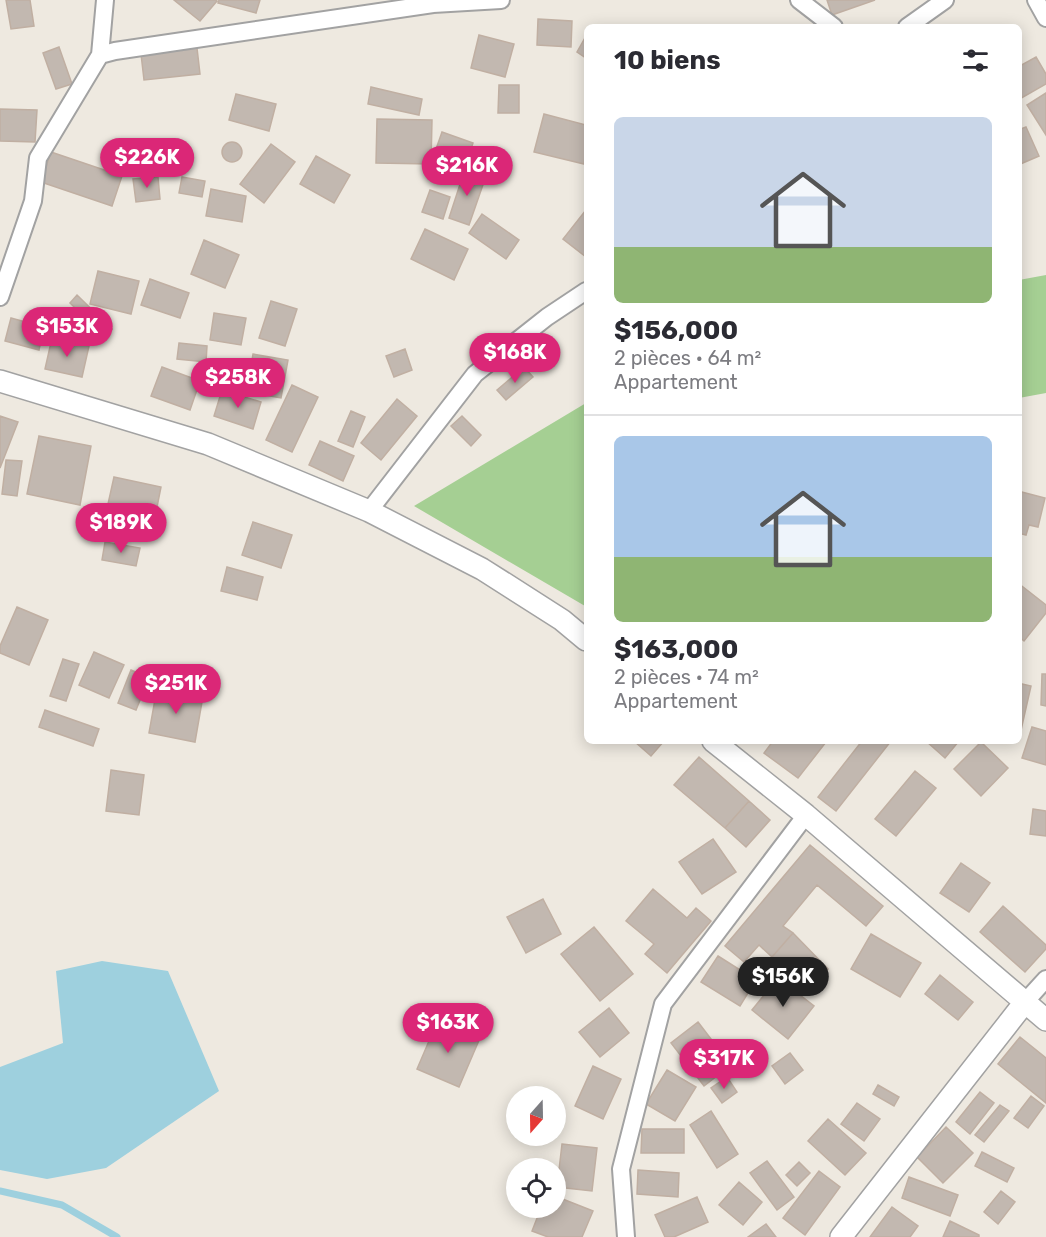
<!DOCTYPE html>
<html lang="fr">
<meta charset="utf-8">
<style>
body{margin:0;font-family:Rubik,sans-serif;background:#f2f2f3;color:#2b2b33;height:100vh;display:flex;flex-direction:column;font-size:22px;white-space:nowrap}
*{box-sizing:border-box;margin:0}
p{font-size:20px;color:#7c7c81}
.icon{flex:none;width:33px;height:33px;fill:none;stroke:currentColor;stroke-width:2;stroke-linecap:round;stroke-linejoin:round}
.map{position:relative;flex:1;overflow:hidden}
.sheet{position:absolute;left:584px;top:24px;width:438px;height:720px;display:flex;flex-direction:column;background:#fff;border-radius:9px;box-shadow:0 3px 15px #0003}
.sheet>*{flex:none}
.needle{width:39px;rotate:200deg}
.fabs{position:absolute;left:506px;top:1086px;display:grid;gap:12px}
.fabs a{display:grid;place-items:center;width:60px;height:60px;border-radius:50%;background:#fff;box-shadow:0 3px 15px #0003;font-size:30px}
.price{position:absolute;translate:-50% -51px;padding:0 14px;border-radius:21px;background:#db2777;color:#fff;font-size:20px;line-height:39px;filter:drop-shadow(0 2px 3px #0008)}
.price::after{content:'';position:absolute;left:50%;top:36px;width:18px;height:14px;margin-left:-9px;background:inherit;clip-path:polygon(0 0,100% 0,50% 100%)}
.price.selected{background:#222;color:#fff}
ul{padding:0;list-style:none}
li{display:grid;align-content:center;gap:12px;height:318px;padding:0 30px}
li+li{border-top:2px solid #e1e1e2}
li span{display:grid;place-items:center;height:186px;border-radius:9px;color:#555}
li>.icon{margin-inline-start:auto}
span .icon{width:108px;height:108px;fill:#fffc;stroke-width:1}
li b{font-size:26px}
h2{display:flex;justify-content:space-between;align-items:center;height:72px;padding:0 30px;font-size:26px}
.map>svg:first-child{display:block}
.forest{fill:#a5cf93}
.water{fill:#9ed0de}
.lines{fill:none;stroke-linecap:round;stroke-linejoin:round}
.stream{stroke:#9ed0de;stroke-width:7}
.building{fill:#c2b8b0;stroke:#c0afa2;stroke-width:1.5}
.minor-casing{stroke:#a2a2a2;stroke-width:20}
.tertiary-casing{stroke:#a2a2a2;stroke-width:24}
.minor{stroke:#fff;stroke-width:16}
.tertiary{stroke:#fff;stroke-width:21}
</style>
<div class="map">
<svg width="1046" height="1237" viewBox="0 0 1046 1237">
<rect width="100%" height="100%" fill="#eee9e0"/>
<path class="forest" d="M1046,275V393L1019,398V280Z
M586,403V606H585L414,506Z"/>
<path class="water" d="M102,961L168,971L219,1091L106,1168L47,1179L0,1170V1067L63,1043L56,971Z"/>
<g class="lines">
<path class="stream" d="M0,1191L62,1205L117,1237"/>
</g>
<path class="building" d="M6,0H30L34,26L11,29Z
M174,0H216L217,1L200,21Z
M219,0H260L256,13L218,3Z
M827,0H875L832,15Z
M538,19L572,21L571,47L537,45Z
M479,35L514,44L505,77L471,68Z
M586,36V58L577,52Z
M59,47L72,84L56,89L43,53Z
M197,48L200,74L144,80L141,54Z
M1036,57L1046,74V84L1018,100V67Z
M499,85H519V113H498Z
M371,87L422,99L419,115L368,104Z
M1046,93V135L1027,105Z
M236,94L276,104L269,131L229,120Z
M0,109L37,110L35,142L0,141Z
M544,114L586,125V152L584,164L534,152Z
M377,119L432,120L431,164L376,163Z
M1026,127L1039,156L1018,165V130Z
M442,132L473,143L466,164L435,152Z
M222 152a10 10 0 1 1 20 0a10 10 0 1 1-20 0Z
M271,144L295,162L264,203L240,184Z
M51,152L122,176L112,206L41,182Z
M316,156L350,175L334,203L300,184Z
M465,169L486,176L469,225L449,218Z
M158,177L160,199L136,202L133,179Z
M182,177L205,181L202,197L179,193Z
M211,189L246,196L242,222L206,216Z
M430,190L450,197L443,219L422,212Z
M586,210V257L563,239Z
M482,214L519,240L506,259L469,233Z
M425,229L468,249L454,280L411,259Z
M204,240L239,255L225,288L191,274Z
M98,271L139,281L131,314L90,304Z
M150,279L189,293L180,318L141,305Z
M77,295L112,329L105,337L70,303Z
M271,301L297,309L285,346L259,338Z
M214,313L246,318L241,345L210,340Z
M11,318L44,327L39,350L5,341Z
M52,338L89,346L82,377L45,369Z
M179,343L207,346L206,362L177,359Z
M405,349L412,370L394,377L386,356Z
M253,354L288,360L281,398L247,392Z
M162,367L200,381L190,410L151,396Z
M524,367L533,377L506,400L497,390Z
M292,385L318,397L292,452L266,440Z
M222,390L261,402L253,429L214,416Z
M397,399L417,416L381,460L361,443Z
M351,411L365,417L353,447L338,441Z
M0,416L18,422L0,468Z
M462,416L481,435L471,446L451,426Z
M39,436L91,446L80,505L27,494Z
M320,441L354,456L343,481L309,465Z
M6,460L22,461L17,496L2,494Z
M114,477L161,487L154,522L106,513Z
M1018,491L1045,498L1038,527L1029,525L1026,535L1018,533Z
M253,522L292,535L281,568L242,555Z
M105,542L140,548L136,566L102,560Z
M227,567L263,577L257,600L221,591Z
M1018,583L1046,605V613L1024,641L1018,636Z
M17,607L48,620L29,665L0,653V646Z
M94,652L124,665L109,698L79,685Z
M63,659L79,664L66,701L50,696Z
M131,670L149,678L136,710L118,703Z
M1042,674H1046V706L1041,705Z
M1018,683L1031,686L1019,739H1018Z
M157,688L203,696L195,742L149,733Z
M45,710L99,729L93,746L39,727Z
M1032,727L1046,731V765L1022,758Z
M634,741H664L651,756Z
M773,741H825L826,742L798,778L764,753Z
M862,741H891L836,811L818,797Z
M926,741H959L945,758Z
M981,742L1008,768L981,796L954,769Z
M699,757L749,801L725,828L674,785Z
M111,770L144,775L139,815L106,811Z
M915,771L936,788L896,836L875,819Z
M749,801L770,820L746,847L725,828Z
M1033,809L1046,811V836L1030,834Z
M713,839L736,872L702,894L679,862Z
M810,845L883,906L866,926L817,885L783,926L793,933L772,957L759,945L744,962L725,946Z
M961,863L990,883L969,912L940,893Z
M653,889L687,918L696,908L711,921L667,973L645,954L654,944L626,921Z
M543,899L561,934L526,953L507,917Z
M1003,906L1046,945V949L1025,972L980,932Z
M594,927L633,974L600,1001L561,954Z
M793,933L828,969L806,991L772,957Z
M871,934L921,963L900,997L851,969Z
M718,956L756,980L740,1006L701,982Z
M940,975L973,1002L958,1020L925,994Z
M778,978L814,1006L788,1039L752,1010Z
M609,1008L629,1033L600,1057L579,1032Z
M438,1020L480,1038L459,1087L417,1069Z
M698,1022L731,1065L704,1086L671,1043Z
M1020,1037L1046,1058V1103L998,1064Z
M790,1053L803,1070L785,1084L772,1066Z
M593,1066L621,1079L603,1119L575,1106Z
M667,1070L696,1087L675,1121L646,1104Z
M727,1077L737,1092L722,1103L711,1088Z
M878,1085L899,1097L894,1106L873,1094Z
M980,1092L994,1103L970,1134L956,1122Z
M1031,1096L1044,1106L1028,1128L1014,1118Z
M857,1103L880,1119L864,1141L841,1124Z
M1000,1105L1009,1111L984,1142L975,1135Z
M711,1111L738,1154L717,1168L690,1125Z
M828,1119L866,1153L845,1175L808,1141Z
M946,1127L973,1153L943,1183L917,1157Z
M642,1129H684V1153H641Z
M562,1144L597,1148L592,1191L557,1187Z
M982,1152L1014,1168L1007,1182L975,1166Z
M767,1161L794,1197L777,1210L750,1173Z
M799,1162L810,1173L797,1186L786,1175Z
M638,1170L679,1173L678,1197L637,1194Z
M819,1171L840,1187L805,1235L783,1218Z
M909,1177L958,1195L950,1216L902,1198Z
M739,1182L762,1202L743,1225L719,1205Z
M1001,1191L1015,1202L998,1224L984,1212Z
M555,1196L593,1211L582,1237H548L532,1231L541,1208H555Z
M697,1197L708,1222L674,1237H665L655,1215Z
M892,1207L918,1226L910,1237H870Z
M950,1221L979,1235V1237H943Z
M766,1224L776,1237H748Z"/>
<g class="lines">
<defs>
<path id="minor" d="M799,0L834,27
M1036,0L1046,18
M907,27L945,0
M100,55L115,51L433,4L501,0
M0,297L33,201L38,158L100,55L105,0
M369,511L475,374L547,317L586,291
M1025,1002L1046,979
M626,1237L621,1169L663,1004L806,815"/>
<path id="tertiary" d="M0,381L208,444L369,511L482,569L562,620L586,640
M713,741L806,815L1046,1020
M841,1237L1025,1002"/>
</defs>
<use href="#minor" class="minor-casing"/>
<use href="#tertiary" class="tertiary-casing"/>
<use href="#minor" class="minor"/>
<use href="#tertiary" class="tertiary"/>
</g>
</svg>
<div class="fabs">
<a><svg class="needle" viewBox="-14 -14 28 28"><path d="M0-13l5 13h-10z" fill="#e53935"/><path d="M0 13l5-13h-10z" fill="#7c7c81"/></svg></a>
<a><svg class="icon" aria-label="locate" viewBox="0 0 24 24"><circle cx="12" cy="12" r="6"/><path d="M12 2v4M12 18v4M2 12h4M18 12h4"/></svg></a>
</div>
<b class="price" style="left:147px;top:189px">$226K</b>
<b class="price" style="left:467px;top:197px">$216K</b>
<b class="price" style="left:67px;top:358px">$153K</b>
<b class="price" style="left:515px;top:384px">$168K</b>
<b class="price" style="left:238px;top:409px">$258K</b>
<b class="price" style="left:121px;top:554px">$189K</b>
<b class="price" style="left:176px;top:715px">$251K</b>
<b class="price selected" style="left:783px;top:1008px">$156K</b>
<b class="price" style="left:448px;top:1054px">$163K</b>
<b class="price" style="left:724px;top:1090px">$317K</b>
<section class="sheet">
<h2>10 biens<svg class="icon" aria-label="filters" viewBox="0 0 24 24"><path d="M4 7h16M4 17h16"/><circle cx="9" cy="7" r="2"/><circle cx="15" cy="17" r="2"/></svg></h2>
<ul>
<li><span style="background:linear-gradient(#c9d6e8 70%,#8fb573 0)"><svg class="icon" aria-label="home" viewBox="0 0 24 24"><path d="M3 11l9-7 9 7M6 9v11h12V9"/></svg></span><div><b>$156,000</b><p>2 pièces · 64 m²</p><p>Appartement</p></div></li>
<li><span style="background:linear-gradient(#a9c7e8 65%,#8fb573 0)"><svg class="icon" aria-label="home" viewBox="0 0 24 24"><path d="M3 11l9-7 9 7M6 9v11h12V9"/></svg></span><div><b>$163,000</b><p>2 pièces · 74 m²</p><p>Appartement</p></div></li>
</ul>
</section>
</div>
